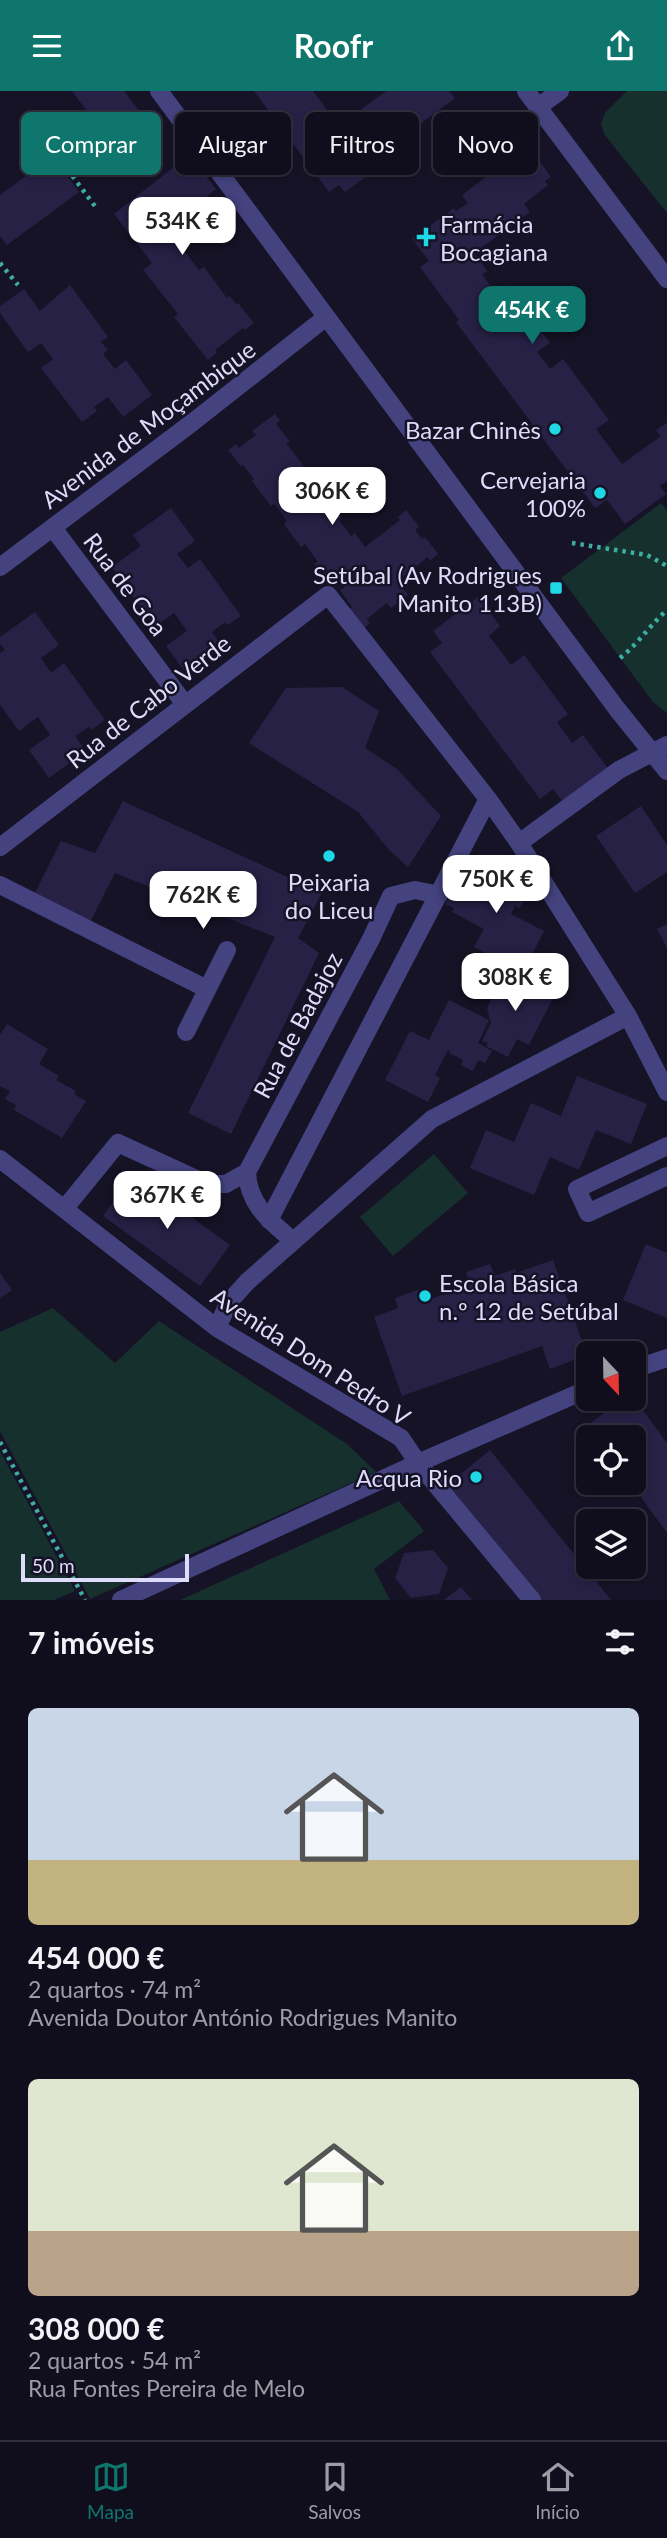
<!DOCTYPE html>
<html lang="pt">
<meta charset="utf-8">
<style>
body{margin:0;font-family:Lato,sans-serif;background:#1e1c2a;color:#f1f3f6;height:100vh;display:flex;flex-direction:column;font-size:26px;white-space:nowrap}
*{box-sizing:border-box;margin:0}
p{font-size:23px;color:#9c9ca4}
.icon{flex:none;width:38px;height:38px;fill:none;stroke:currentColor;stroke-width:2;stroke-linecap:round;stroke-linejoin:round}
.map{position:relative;height:1509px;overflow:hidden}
.sheet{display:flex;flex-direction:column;background:#100e1d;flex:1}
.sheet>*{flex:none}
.top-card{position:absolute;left:21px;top:21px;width:626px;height:63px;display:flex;gap:14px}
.needle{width:46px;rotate:158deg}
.tools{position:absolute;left:576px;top:1250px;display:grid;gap:14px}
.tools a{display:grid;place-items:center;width:70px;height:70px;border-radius:10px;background:#100e1d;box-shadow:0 4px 10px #0003,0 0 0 2px #302e3b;font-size:35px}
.scale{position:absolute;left:21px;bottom:18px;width:168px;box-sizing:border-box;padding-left:7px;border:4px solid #dfdcfb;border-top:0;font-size:19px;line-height:24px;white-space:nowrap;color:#dfdcfb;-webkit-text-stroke:5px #161327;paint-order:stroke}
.price{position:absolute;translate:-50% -60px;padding:0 16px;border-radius:14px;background:#fff;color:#222;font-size:23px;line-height:46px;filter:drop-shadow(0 2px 4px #0008)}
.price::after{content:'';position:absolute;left:50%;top:42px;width:21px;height:16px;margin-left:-10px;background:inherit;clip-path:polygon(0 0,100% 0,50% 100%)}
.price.active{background:#0f766e;color:#fff}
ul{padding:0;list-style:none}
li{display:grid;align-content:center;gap:14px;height:371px;padding:0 28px}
li span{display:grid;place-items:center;height:217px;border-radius:10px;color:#555}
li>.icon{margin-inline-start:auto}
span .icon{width:126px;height:126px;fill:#fffc;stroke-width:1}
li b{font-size:30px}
h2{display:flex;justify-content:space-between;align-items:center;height:84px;padding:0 28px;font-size:30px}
.pill{padding:0 24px;border-radius:10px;background:#100e1d;box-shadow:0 4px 10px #0003,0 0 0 2px #302e3b;font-size:24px;line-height:63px}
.pill.active{background:#0f766e;color:#fff}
header{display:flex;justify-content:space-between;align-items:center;height:91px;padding:0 28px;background:#0f766e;color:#fff;font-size:32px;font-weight:700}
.tab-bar{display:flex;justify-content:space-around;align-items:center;height:98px;border-top:2px solid #302e3b;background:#100e1d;font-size:19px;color:#9c9ca4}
.tab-bar a{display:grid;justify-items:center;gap:4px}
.tab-bar .active{color:#0f766e}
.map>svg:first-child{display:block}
.green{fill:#16302e}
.building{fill:#272146}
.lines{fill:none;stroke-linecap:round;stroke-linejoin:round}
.path{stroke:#3eaea3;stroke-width:4.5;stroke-dasharray:3.5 5;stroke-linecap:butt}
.minor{stroke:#444380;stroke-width:18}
.poi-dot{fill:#1ed8e6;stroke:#161327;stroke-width:2.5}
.labels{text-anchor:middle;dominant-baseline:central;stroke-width:5;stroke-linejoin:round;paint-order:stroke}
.poi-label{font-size:24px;fill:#dfdcfb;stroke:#161327;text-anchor:end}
.street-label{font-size:24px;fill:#dfdcfb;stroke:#161327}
</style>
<header><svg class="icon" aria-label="menu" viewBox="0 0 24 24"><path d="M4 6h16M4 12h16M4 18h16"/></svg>Roofr<svg class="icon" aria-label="share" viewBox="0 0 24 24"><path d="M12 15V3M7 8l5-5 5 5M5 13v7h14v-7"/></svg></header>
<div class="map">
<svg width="667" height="1509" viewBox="0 0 667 1509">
<rect width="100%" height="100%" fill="#161327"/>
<path class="green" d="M627,0H667V122L604,43L601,32L605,22Z
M661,412L667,419V622L653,611L561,487Z
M434,1063L468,1102L393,1165L360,1126Z
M53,1217L115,1272L159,1230L347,1353L376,1381L90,1508L0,1340V1241Z
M0,1360L75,1500L54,1509H0Z
M399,1410L424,1440L374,1478L390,1509H180Z"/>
<path class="building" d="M72,0H124L156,42L122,67Z
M254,0H313L339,35L386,0H449L455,7L376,66L382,74L345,101L339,94L329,101Z
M189,64L216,98L207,105L209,108L168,139L199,179L204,176L227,207L230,205L236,213L238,212L254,232L245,239L243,237L215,259L217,262L208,269L174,226L178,223L143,179L152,172L114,123Z
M53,65L79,101L7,154L0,145V104Z
M528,67L532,72L538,68L551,86L545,90L548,94L524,113L530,121L474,162L487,180L482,183L495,202L506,194L550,252L537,261L550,278L563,268L609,329L596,338L622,373L661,345L656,339L667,332V390L660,395L666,403L625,433L607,409L595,417L456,231L459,229L420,176L429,170L412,148L454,117L456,120L468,112L462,104L505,72L511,80Z
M70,194L108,246L101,251L108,259L103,263L115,278L126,269L152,304L123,326L108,306L94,316L97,320L82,331L41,277L53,268L41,252L28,261L0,222V215L24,198L40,220Z
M275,323L280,330L276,333L290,350L286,352L311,384L306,387L319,404L323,401L342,426L339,429L351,445L355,442L365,456L400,429L398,426L406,419L419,436L415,439L422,448L425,446L438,463L430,470L428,466L397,490L408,504L391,517L387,512L367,528L370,532L363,538L348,519L352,516L340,499L345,496L331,478L323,484L314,473L318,471L305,453L301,456L284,433L287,430L274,413L271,415L252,390L254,388L243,374L241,375L228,359L236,353L239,357L256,344L252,340Z
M171,417L195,450L177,463L188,477L200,468L241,525L228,534L225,531L212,541L222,556L186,582L166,555L187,540L174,522L155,536L112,476L141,455L133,444Z
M478,506L500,535L489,545L511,574L524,564L568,623L557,631L572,652L583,644L610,680L565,713L553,698L540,708L430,561L442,552L433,540Z
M35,521L59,554L41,567L51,582L64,572L105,629L91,639L89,636L75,645L86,660L49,687L29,659L50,644L38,626L19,640L0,614V562L5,559L0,553V546Z
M342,596L379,620L365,657L397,678L441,725L408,776L390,760L358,721L249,652L286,597Z
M123,710L322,802L298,847L319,862L231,1043L188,1022L275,846L115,782L89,833L33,806L61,750L95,762Z
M641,715L667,754V781L635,802L596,745Z
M476,767L514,786L509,796L527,805L520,817L515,815L511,823L544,840L523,881L474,856L484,838L452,821L454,817L445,813L450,804L452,805L463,784L466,786Z
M667,833V857L657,838Z
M505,880L554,905L529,954L517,948L508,966L486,955L488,952L482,950L491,932L487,917Z
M449,909L489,929L478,952L492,960L485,972L478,969L473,980L461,974L463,969L449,962L450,960L448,959L435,984L440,987L428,1011L385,989L410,940L429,949Z
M7,933L48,958L39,973L59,985L56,989L76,1000L74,1003L86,1010L62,1047L14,1019L16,1014L5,1008L10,1000L0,995V944Z
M577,985L647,1013L631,1053L596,1039L579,1079L550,1066L534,1104L470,1077L486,1039L514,1051L531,1012L561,1025Z
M133,1084L230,1154L200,1195L103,1125Z
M646,1153L667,1162V1227L623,1209Z
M553,1169L587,1264L550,1278L542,1255L402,1305L374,1226L398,1217L395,1207L421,1198L425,1210L471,1194L466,1181L490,1173L495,1185L515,1178L516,1182Z
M0,1182L12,1199L0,1207Z
M624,1307H634L667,1352V1442L630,1391H634V1346H597L588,1334Z
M490,1359L611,1509H540L448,1394Z
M433,1459L448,1477L439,1503L411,1507L395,1487L404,1462Z
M461,1496L472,1509H444Z"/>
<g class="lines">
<path class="path" d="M42,44L97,118
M0,172L18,194
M572,452L647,464L667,475
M620,567C638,553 650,534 667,519
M0,1351L85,1509"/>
<path class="minor" d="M159,0L617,618L667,680
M526,0L667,188
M538,16L560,0
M53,437L184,612
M0,476L193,331L325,227
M519,752L619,679L667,654
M0,756L328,504L488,708L519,752L628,925L667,1001
M0,794L207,898
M186,941L227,859
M667,1055L577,1098L588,1122L667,1085
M0,1068L217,1237L401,1347L418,1372L532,1509
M65,1117L118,1052L207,1093H226L247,1081
M269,1129L488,708
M292,1149C270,1130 248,1113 247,1081L371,848L391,805L415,799L439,804
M217,1237L229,1211L247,1191L432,1028L628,925
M634,1278L667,1267
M121,1509L418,1372L588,1298"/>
</g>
<g class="poi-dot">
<path d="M422.5 135.5h7v7h7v7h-7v7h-7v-7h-7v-7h7z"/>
<circle cx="555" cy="338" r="7"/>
<circle cx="600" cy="402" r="7"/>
<rect x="549" y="490" width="14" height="14" rx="3.5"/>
<circle cx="329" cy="765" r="7"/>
<circle cx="425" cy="1205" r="7"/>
<circle cx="476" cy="1386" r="7"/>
</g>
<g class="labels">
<g class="poi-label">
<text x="440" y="132" text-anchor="start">Farmácia<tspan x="440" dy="28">Bocagiana</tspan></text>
<text x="541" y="338">Bazar Chinês</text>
<text x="586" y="388">Cervejaria<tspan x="586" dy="28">100%</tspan></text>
<text x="542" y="483">Setúbal (Av Rodrigues<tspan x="542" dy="28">Manito 113B)</tspan></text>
<text x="329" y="790" text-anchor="middle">Peixaria<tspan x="329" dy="28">do Liceu</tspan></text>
<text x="439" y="1191" text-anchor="start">Escola Básica<tspan x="439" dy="28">n.º 12 de Setúbal</tspan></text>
<text x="462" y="1386">Acqua Rio</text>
</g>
<g class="street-label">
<text transform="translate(148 333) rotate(-37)">Avenida de Moçambique</text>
<text transform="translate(126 493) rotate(53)">Rua de Goa</text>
<text transform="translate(148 610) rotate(-38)">Rua de Cabo Verde</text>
<text transform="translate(297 934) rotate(-62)">Rua de Badajoz</text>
<text transform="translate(311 1265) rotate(33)">Avenida Dom Pedro V</text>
</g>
</g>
</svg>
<div class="tools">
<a><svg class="needle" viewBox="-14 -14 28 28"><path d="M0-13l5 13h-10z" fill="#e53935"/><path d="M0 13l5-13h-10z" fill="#9c9ca4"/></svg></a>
<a><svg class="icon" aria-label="locate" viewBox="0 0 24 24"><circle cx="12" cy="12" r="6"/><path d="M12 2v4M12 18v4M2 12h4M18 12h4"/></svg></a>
<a><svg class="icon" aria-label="layers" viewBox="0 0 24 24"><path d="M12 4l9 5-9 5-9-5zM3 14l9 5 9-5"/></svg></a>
</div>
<div class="scale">50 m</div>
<b class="price" style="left:182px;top:166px">534K €</b>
<b class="price active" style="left:532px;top:255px">454K €</b>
<b class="price" style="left:332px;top:436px">306K €</b>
<b class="price" style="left:496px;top:824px">750K €</b>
<b class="price" style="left:203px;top:840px">762K €</b>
<b class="price" style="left:515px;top:922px">308K €</b>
<b class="price" style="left:167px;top:1140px">367K €</b>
<div class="top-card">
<a class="pill active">Comprar</a>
<a class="pill">Alugar</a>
<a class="pill">Filtros</a>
<a class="pill">Novo</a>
</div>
</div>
<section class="sheet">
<h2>7 imóveis<svg class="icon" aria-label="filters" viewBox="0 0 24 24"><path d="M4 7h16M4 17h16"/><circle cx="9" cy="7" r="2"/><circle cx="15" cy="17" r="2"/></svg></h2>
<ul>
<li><span style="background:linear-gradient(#c9d6e8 70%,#c2b280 0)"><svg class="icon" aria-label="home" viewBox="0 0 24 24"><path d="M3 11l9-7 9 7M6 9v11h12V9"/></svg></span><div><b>454 000 €</b><p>2 quartos · 74 m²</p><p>Avenida Doutor António Rodrigues Manito</p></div></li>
<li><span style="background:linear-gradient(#dfe7d0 70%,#b9a48a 0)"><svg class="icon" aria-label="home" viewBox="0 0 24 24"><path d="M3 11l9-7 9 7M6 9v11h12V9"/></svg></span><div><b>308 000 €</b><p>2 quartos · 54 m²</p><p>Rua Fontes Pereira de Melo</p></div></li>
</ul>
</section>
<nav class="tab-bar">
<a class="active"><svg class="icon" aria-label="map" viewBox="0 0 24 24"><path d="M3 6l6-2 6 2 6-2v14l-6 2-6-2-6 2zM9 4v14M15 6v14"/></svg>Mapa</a>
<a><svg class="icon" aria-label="saved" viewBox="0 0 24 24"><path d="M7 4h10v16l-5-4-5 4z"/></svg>Salvos</a>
<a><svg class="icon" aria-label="home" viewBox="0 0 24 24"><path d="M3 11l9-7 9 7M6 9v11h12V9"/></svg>Início</a>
</nav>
